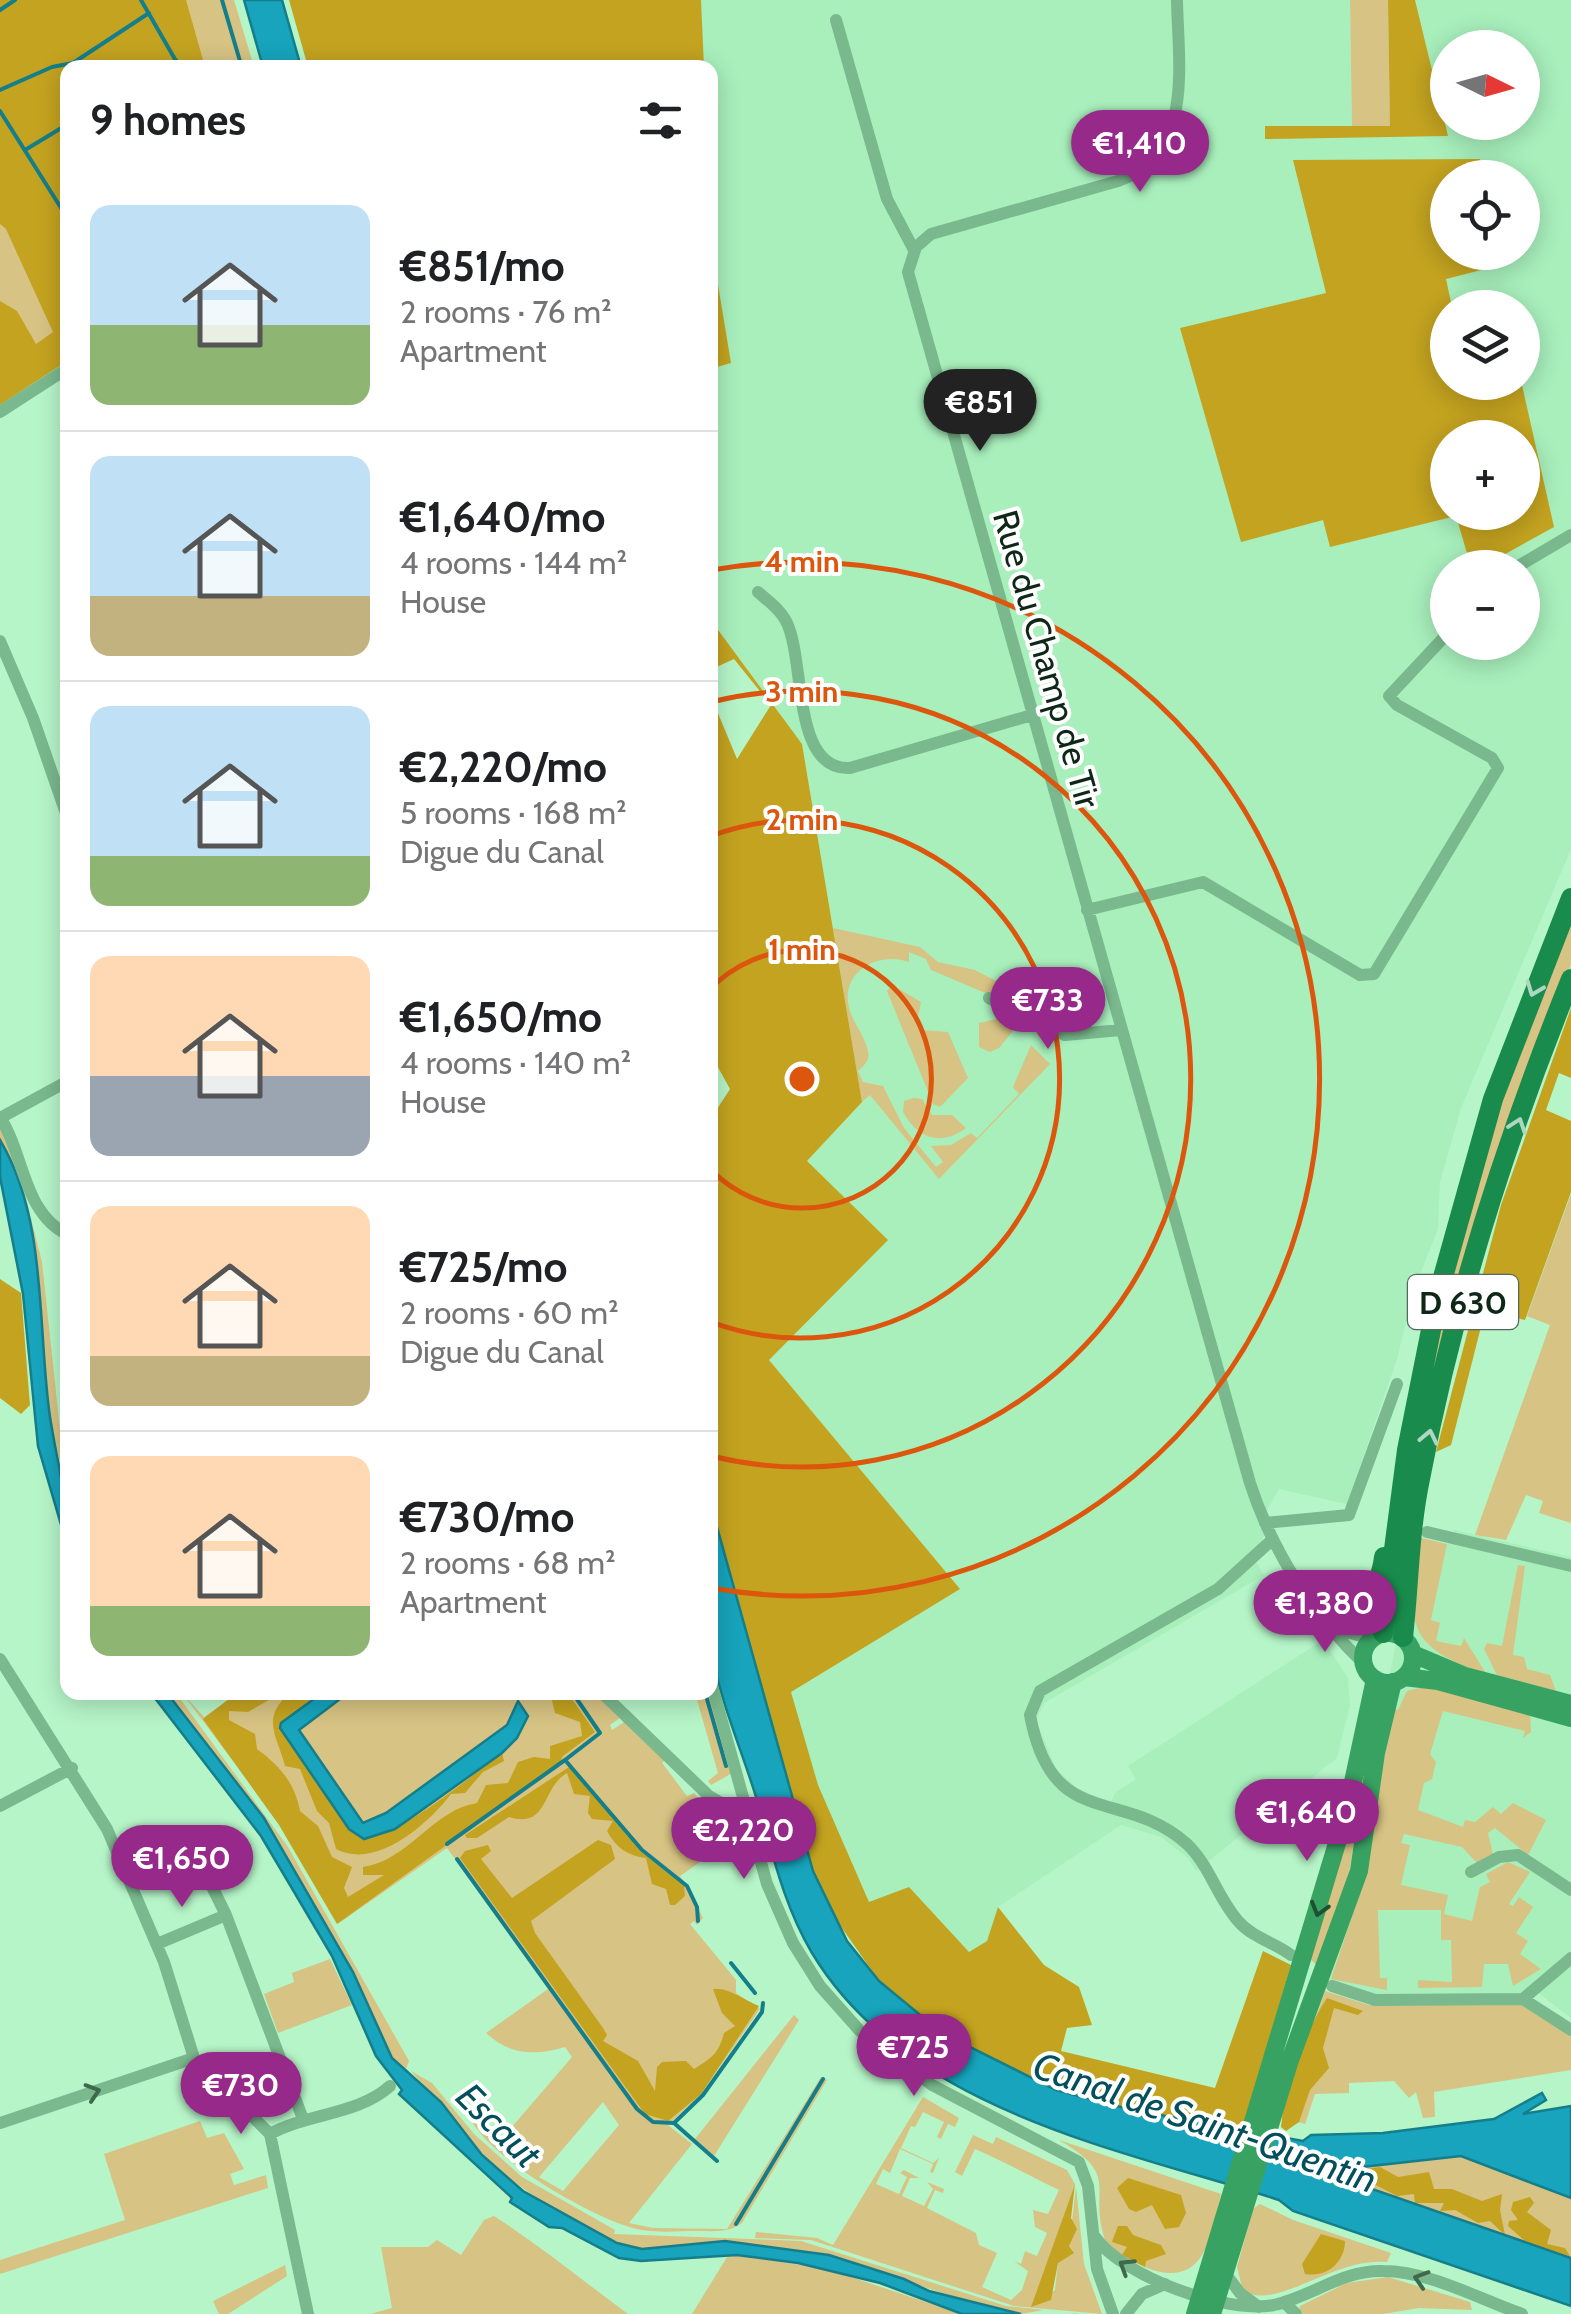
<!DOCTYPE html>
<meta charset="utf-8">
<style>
body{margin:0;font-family:Cabin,sans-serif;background:#f2f2f2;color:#202124;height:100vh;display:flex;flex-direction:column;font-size:38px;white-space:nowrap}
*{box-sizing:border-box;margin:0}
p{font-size:32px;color:#757577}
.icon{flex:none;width:55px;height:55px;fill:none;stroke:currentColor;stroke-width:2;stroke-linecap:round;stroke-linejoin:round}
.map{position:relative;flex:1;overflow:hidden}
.side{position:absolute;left:60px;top:60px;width:658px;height:1640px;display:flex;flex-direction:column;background:#fff;border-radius:20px;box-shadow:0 5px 25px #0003}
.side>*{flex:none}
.needle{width:65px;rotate:95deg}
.controls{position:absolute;left:1430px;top:30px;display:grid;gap:20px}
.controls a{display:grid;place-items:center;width:110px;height:110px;border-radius:50%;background:#fff;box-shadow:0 5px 25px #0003;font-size:50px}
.price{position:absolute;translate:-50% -85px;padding:0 22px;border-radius:35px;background:#962989;color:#fff;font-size:32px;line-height:65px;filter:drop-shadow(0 2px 5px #0008)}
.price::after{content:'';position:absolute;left:50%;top:60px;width:30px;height:22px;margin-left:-15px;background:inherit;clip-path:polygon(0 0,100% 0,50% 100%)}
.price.active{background:#222;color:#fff}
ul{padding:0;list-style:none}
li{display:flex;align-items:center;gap:30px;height:250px;padding:0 30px}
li+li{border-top:2px solid #e0e0e0}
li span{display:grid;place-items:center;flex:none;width:280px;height:200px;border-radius:20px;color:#555}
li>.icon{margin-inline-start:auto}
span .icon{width:120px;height:120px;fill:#fffc;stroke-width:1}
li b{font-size:42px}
h2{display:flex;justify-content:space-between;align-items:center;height:120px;padding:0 30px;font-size:42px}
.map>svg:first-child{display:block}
.built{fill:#a8efbc;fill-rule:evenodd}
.green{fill:#d7c383;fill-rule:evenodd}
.forest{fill:#c4a320;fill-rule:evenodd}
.water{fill:#17a4bc;stroke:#147e8a;stroke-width:2.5}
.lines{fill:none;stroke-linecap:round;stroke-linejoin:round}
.stream{stroke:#147e8a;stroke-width:4}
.street{stroke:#7ab98d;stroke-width:12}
.secondary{stroke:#38a262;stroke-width:18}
.primary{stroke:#198c4d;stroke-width:20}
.oneway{stroke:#aed7c1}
.oneway2{stroke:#1d5231}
.oneway3{stroke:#3f694c}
.ring{fill:none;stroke:#dd560d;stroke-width:5}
.labels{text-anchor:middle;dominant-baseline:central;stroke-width:8;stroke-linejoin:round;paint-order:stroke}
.shield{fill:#fff;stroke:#56685d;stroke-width:2.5}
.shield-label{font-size:32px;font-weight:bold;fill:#0e2717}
.street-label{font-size:35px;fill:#0e2717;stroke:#fff}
.water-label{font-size:38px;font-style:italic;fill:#03505c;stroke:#fff}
.centre{fill:#dd560d;stroke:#fff;stroke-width:5}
.ring-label{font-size:30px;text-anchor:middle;font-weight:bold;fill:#dd560d;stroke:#fff;stroke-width:8;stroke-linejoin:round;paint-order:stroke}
</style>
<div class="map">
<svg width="1571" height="2314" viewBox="0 0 1571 2314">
<rect width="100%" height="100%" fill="#b6f5c8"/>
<path class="built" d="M701,0H1350L1352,127L1389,126L1388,0H1571V849L1461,1108L1440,1182L1438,1229L1414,1289L1397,1359L1347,1504L1279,1489L1262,1519L1265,1534L1254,1558L1264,1575L1044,1703L1036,1720L1056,1769L1078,1789L1111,1802L1115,1793L1136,1779L1128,1766L1323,1640L1348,1678L1350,1706L1337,1758L1196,1871L1188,1858L1161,1837L1121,1825L998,1907L987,1941L969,1952L935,1916L865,1921L837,1864L790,1692L959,1589L769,1360L807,1161L862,1102L802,744L710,619V68H681L703,58ZM1448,48H1522V122H1448ZM1448,178H1522V252H1448ZM1448,308H1522V382H1448ZM1448,438H1522V512H1448ZM1448,568H1522V642H1448Z
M1454,1530L1571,1557V2018L1529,1986L1523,1999L1375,2000L1332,1986L1317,1973L1363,1805L1418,1537L1447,1544Z"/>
<path class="green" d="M0,0H234L254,67L68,68L67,361L0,405Z
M1350,0H1388L1390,126L1352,127Z
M1571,912V965L1538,1051L1415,1447L1431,1357L1496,1111Z
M833,928L920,947L938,962L975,970L998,982L990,995L931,970L926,959L909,952V962C879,951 840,971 849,1008C853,1023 865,1036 868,1051C870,1060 865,1065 858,1071L863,1082L883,1086L904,1128L936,1167L943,1162L931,1146L951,1145L971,1133L977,1138L1019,1094L1013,1087L1031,1045L1050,1064L939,1179L870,1095L862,1102Z
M892,985L921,1002L917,1022L922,1030L948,1032L968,1078L940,1107L933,1104L887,991Z
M1010,1016L1020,1022L999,1048L990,1052L979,1047V1023Z
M914,1098L922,1099L932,1115H952L966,1128C941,1147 917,1138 903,1112L904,1101Z
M0,1126L16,1159L42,1262L67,1495L50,1415L36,1264L0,1140Z
M1571,1194V1523L1539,1513L1543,1501L1526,1495L1506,1540L1475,1535L1550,1325L1527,1316Z
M1418,1537L1447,1544L1431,1620L1440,1623L1436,1641L1461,1646L1464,1638L1487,1675C1397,1642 1413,1624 1418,1537Z
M1518,1565L1525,1566L1513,1655L1524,1657L1527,1669L1550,1675L1556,1691L1497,1675L1484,1649L1487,1643L1502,1646Z
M1428,1686L1530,1712L1531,1732L1523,1738L1525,1731L1443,1711L1430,1754L1436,1762L1432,1779L1424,1783L1418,1810L1463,1827L1465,1820L1475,1822L1493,1807L1501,1814L1513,1803L1546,1820L1528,1855L1495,1828L1488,1833L1493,1854L1478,1864L1462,1847L1404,1834L1401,1843L1410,1845L1401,1885L1448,1895L1444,1914L1472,1921L1480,1887L1490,1882L1486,1874L1508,1862L1530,1872L1509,1904L1513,1906L1519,1897L1533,1907L1516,1933L1528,1941L1520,1954L1541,1969L1513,1986L1508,1964H1484L1482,1987L1418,1988V1980L1452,1982L1451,1940H1441V1910H1378L1380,1978H1387V1990L1331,1979L1352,1916L1394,1709L1398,1710L1407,1691Z
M710,1692L734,1772L711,1785L708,1781L718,1773L695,1693Z
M167,1693H176L288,1847L409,2061L406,2069L392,2058L353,1972L265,1818Z
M182,1693L204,1717L238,1693H594L621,1717L610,1725L612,1730L626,1721L667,1758L662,1763L687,1796L694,1793L708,1811L733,1828L728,1820L739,1821L748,1840L736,1837L680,1876L703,1918L697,1925L694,1921L690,1924L736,1980V1993L760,2009L701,2094L668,2125L692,2144L629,2223L653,2228L727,2229L821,2077L827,2080L742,2223C729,2233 713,2231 697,2231C679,2231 660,2233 642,2230C599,2223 486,2157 469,2116L498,2143L572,2057L565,2047C534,2056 510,2055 486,2033L548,1989L447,1848L339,1923L289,1836ZM603,2102L619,2125L563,2191L539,2177Z
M1366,1769L1347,1886L1319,1967L1310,1959Z
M330,1959L352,2005L278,2033L264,1994L294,1982L292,1973Z
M1325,1991L1369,2005L1521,2004L1571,2036V2070L1434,2092L1435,2117L1423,2118L1416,2092L1409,2098L1394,2081L1349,2083V2093L1315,2094L1305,2124L1281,2118Z
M794,2015L799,2020L714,2156L695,2139Z
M411,2071L432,2083L474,2134L522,2177L615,2230L614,2234L801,2241L1006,2306L1082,2314L1043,2310L1021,2314L981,2306L829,2255L725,2241L642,2249L617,2243L554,2211L494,2167Z
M923,2097L959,2118L955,2127L948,2124L941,2139L937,2137L944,2122L923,2112L915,2127L911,2126L901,2148L933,2163L939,2158L933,2173L930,2172L933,2164L900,2149L890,2173L883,2169L876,2184L899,2194L907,2177L900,2173L904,2170L919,2178H910L902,2196L924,2206L933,2189L927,2182L944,2189L943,2193L935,2190L927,2208L976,2233L979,2245L997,2253L982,2287L1011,2300L1022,2290L1028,2271L1014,2261L1021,2264L1025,2251L1037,2256L1047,2233L1035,2227L1033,2210L1048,2214L1059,2190C1026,2174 1005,2162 975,2149L962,2176L955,2172L973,2135L993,2144L996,2137L1067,2170L1075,2184L1032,2306L1055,2290L1058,2263L1073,2251L1069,2246L1076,2187L1084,2264L1102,2314L1014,2306L811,2240L755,2238L756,2232L817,2238L833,2245Z
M200,2121L207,2138L224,2133L244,2169L230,2174L234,2185L266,2175L268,2188L0,2274V2260L125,2220L104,2154Z
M1059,2140L1221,2194C1216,2213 1213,2238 1202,2255C1179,2293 1129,2262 1106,2243C1086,2187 1124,2178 1059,2140Z
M1461,2156L1571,2198V2258L1346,2180L1342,2175L1344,2169Z
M1260,2204L1293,2220L1391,2253L1387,2262C1332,2257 1279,2311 1243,2291L1237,2267L1253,2209Z
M494,2216C541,2246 583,2281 628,2314H370L392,2308L381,2247H428L437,2240L461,2255L484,2220Z
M737,2255L827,2269L962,2314H692L727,2257Z
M285,2265L287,2276L228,2314H219L213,2301Z
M1388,2277L1470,2302L1472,2310L1419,2308L1383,2314H1303L1299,2310L1300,2306L1347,2283Z"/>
<path class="forest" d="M0,0H186L205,67L68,68L67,361L0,405V301L17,311L36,344L53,332L6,229L0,224Z
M289,0H701L704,67H308Z
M1388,0H1415L1448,136L1265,139V126H1390Z
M1480,159L1484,177L1448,178V252L1499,253L1493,267L1446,279L1452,307L1448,308V382L1471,383L1475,397L1522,385L1554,527L1480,568L1471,567L1456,516L1330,547L1323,520L1241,542L1180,328L1326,293L1293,160ZM1448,438H1522V512H1448Z
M710,236L731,363L710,369Z
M710,619L802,744L862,1102L807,1161L888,1240L769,1360L960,1589L791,1692L818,1785L869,1902L909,1887L969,1952L987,1941L998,1907L1044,1965L1079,1987L1092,2025L1067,2028L1061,2051L1215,2088L1263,1951L1291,1965L1242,2130L1132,2110L1056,2090L942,2033L879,1981L828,1908L813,1871L710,1502V1120L730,1089L710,1053V694L737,759L771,705L734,659L710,670Z
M1571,1008V1078L1559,1073L1546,1110L1571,1121V1192L1525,1320L1485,1311L1451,1445L1436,1452L1501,1205Z
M0,1279L21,1293L30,1405L21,1414L0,1398Z
M238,1692L281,1693L248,1712L229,1711V1720L255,1734L257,1749C279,1765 295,1783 300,1811L318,1826L332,1857L352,1867L344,1888L348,1897L384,1875H363V1867C408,1861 434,1809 477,1803L486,1785L508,1783L518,1762L534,1757L550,1759V1746L582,1736L580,1722L555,1713L550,1693H568L595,1732L563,1756L559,1764L337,1924L279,1825L203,1719Z
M290,1693H319L282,1722L357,1836C388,1848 474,1773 502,1753L504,1761L483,1772L465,1793L451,1794C427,1825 376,1870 336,1849L329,1823L317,1811L300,1769L285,1766C277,1735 260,1718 290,1693Z
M569,1767L641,1852L684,1886L685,1896L675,1905H670L666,1889L652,1884L646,1858C628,1856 616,1848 607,1831L613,1821L592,1819L588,1813L590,1796L574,1794L567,1773C541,1788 549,1829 509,1817L477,1838H467L465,1835Z
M598,1840L611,1845L615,1859L531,1921L535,1933L603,2028L607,2035L603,2041L638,2061L655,2091L657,2067L662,2062L686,2061L694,2069C712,2058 719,2053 724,2033L735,2026L722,2013L713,1989C729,1987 745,2001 759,2006L701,2094L668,2121L645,2114L460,1858L465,1851L488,1845L491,1851L481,1859L512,1898Z
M1327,1998L1363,2011L1358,2015L1334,2008L1323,2048L1329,2068L1310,2090L1299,2122L1286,2131L1281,2127C1286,2085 1304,2033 1327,1998Z
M1380,2167L1398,2177L1429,2172L1434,2189H1452L1482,2201L1502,2194L1500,2210L1505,2235L1490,2221L1478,2223L1455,2210L1440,2211L1444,2203H1415L1414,2194L1397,2196L1358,2176V2170Z
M1128,2178L1181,2195L1186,2213L1179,2227L1165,2229L1152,2205L1136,2212L1129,2209L1117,2188Z
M1075,2184L1071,2218L1077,2229L1069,2246L1074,2253L1058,2263L1051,2300L1031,2307Z
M1530,2197L1534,2203L1527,2212L1551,2230L1547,2244L1565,2248L1570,2256L1527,2243L1508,2226L1509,2221L1518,2220L1511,2210L1513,2202Z
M1118,2226H1127L1133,2235L1161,2245L1166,2254L1146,2261L1145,2267L1122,2255L1127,2247L1112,2242Z
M1321,2234L1345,2241C1345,2260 1329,2278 1305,2274L1302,2264Z"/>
<path class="water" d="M244,0H282L301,67H263Z
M0,1140C48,1221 37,1327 50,1417C57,1462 68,1498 67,1545L38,1446L23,1294L0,1177Z
M710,1502L813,1871L847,1941L879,1981L942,2033L1056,2090L1132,2110L1303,2141L1311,2135L1383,2133L1494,2119L1542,2093L1546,2100L1523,2114L1571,2106V2198L1461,2156L1344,2169L1342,2175L1346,2180L1571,2258V2306L1293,2211L1279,2200C1121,2149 908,2112 812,1953C783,1904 772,1851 756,1797C742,1750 714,1687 710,1638C706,1593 710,1547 710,1502Z
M151,1693H167L264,1818L353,1972L392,2058L441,2102L482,2155L523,2191L617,2243L642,2249L725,2241L829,2255L904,2279L929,2291L1021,2314H962L880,2283L798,2263L737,2255L641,2261L619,2258L562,2228L549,2227L510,2202L512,2198L399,2094L402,2090L376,2056L332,1956L261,1836Z
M322,1693H348L299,1730L363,1823L386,1813L507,1725L518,1701L528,1716L517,1738L502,1753L395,1829L364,1839L349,1829L280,1728L281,1723Z"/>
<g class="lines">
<path class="stream" d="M141,0L180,68
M222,0L242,68
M0,10L15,0
M162,68L176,60
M0,90L52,67L73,63L149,13
M0,111L68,219
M25,150L68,124
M572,1692L600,1733L565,1760L642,1850L687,1886L697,1907L698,1921
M705,1692L726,1766
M447,1844L565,1760
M457,1859L637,2109L653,2122L674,2123L717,2161
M731,1963L755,1993
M674,2123L703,2095L762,2012L763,2003
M736,2224L823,2079"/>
<path class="street" d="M1177,0C1178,64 1195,154 1118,181L931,234L916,247L908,272L1250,1483C1272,1551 1313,1615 1365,1665
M836,20L887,199L914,250
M0,412L68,368
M1515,568L1571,535
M758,592C768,601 780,609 786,621C806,659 791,771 850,768L1032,715
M0,641L33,718L68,819
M1087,910L1203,882L1360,975L1374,974L1498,768L1492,758L1397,705L1389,696L1448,633
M989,998L1065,1035L1121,1030
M0,1117C25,1156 23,1213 68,1235
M0,1118L68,1081
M1265,1523L1349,1515L1397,1384
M1427,1532L1571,1566
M1272,1540L1218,1589L1040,1691L1030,1715C1052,1833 1122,1786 1187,1844C1210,1866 1218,1899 1239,1922C1252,1937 1275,1943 1291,1955
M1326,1618L1350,1633L1372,1639
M0,1659L107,1829L164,1962L194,2058L270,2134L308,2314
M710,1678L767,1884L793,1943L820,1986L860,2031L932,2085L1079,2162L1088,2186L1097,2269L1113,2314
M601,1692L709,1796L749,1819
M0,1806L72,1768
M197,1856L226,1915L303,2119
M1471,1872L1499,1857L1518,1855L1571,1890
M157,1944L226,1915
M1332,1986L1375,2000L1523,1999
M1523,1999L1571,1958
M1523,1999L1571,2030
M0,2123L194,2058
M270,2134C308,2113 358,2115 390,2086
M1095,2237C1123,2277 1226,2314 1274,2305C1313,2296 1342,2270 1383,2271C1429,2271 1479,2299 1522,2314
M1225,2273L1240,2293L1259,2307
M1284,2302L1296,2314
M1126,2314L1142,2294L1165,2284"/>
<path class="secondary" d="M1363 1658a25 25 0 1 1 50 0a25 25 0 1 1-50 0Z
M1413,1654L1465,1676L1571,1704
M1404,1677L1438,1681L1571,1718
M1195,2314L1347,1810L1375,1679
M1212,2314L1289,2063L1359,1871L1376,1753L1393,1682"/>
<path class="primary" d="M1317,1609C1357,1610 1379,1598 1384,1557
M1383,1633L1407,1450L1438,1295L1493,1099L1571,898
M1403,1637C1409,1585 1409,1531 1420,1479C1452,1309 1506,1139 1571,979"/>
</g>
<defs><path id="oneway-chevron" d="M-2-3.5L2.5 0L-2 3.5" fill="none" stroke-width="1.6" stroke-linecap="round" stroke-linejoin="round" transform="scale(2.5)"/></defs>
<g class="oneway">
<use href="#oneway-chevron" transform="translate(1534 989) rotate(111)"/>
<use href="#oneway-chevron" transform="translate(1518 1125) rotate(-71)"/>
<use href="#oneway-chevron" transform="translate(1429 1437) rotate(-78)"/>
</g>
<use class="oneway2" href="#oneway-chevron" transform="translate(1319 1909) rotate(106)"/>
<g class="oneway3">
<use href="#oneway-chevron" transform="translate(93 2092) rotate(-18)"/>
<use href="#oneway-chevron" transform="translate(1126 2266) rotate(-148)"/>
<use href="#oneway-chevron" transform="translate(1421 2279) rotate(-162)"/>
</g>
<g class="ring">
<path d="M711 988A129 129 0 1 1 711 1170"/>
<path d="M711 836A259 259 0 1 1 711 1322"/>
<path d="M711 702A388 388 0 1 1 711 1456"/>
<path d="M712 570A517 517 0 1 1 712 1588"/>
</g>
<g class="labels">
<rect class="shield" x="1408" y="1275" width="110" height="54" rx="8"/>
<g class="shield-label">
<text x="1463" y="1302">D 630</text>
</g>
<g class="street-label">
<text transform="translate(1047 659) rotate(74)">Rue du Champ de Tir</text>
</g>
<g class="water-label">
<text transform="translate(1205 2122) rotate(19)">Canal de Saint-Quentin</text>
<text transform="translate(499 2125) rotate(45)">Escaut</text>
</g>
</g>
<circle cx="802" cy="1079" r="15" class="centre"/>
<g class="ring-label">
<text x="802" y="572">4 min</text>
<text x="802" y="702">3 min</text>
<text x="802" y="830">2 min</text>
<text x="802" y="960">1 min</text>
</g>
</svg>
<div class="controls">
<a><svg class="needle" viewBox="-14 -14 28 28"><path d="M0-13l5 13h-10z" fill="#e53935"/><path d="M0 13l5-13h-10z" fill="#757577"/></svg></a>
<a><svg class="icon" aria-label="locate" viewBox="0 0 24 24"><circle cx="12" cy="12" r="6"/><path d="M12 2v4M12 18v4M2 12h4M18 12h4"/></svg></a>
<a><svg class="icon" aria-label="layers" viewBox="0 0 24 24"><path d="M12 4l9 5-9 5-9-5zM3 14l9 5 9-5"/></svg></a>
<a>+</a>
<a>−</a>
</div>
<b class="price" style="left:1140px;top:195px">€1,410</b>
<b class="price active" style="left:980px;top:454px">€851</b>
<b class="price" style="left:1048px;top:1052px">€733</b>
<b class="price" style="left:1325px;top:1655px">€1,380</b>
<b class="price" style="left:1307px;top:1864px">€1,640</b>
<b class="price" style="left:744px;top:1882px">€2,220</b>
<b class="price" style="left:182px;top:1910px">€1,650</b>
<b class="price" style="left:914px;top:2099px">€725</b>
<b class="price" style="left:241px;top:2137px">€730</b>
<section class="side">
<h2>9 homes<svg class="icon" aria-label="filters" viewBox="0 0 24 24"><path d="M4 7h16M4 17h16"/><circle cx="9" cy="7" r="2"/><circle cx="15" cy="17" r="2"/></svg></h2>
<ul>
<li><span style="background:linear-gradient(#bfe0f5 60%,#8fb573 0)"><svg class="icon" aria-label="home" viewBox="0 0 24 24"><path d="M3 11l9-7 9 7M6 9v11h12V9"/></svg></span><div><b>€851/mo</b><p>2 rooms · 76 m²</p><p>Apartment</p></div></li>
<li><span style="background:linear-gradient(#bfe0f5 70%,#c2b280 0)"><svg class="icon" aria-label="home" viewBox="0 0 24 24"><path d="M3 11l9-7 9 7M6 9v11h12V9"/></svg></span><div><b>€1,640/mo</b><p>4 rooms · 144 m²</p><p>House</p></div></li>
<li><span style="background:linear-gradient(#bfe0f5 75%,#8fb573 0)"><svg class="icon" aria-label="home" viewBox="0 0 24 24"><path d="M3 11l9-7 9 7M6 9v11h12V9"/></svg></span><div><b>€2,220/mo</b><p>5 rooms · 168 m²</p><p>Digue du Canal</p></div></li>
<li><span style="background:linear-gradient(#ffd9b3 60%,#9aa5b1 0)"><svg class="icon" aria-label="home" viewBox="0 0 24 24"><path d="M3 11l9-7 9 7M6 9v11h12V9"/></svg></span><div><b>€1,650/mo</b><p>4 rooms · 140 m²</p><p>House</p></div></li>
<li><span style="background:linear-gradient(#ffd9b3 75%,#c2b280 0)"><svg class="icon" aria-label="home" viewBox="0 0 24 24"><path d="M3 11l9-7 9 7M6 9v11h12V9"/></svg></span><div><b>€725/mo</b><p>2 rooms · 60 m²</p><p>Digue du Canal</p></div></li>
<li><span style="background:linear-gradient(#ffd9b3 75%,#8fb573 0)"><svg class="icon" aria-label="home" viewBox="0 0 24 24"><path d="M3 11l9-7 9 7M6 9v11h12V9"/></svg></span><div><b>€730/mo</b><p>2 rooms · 68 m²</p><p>Apartment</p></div></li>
</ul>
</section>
</div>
